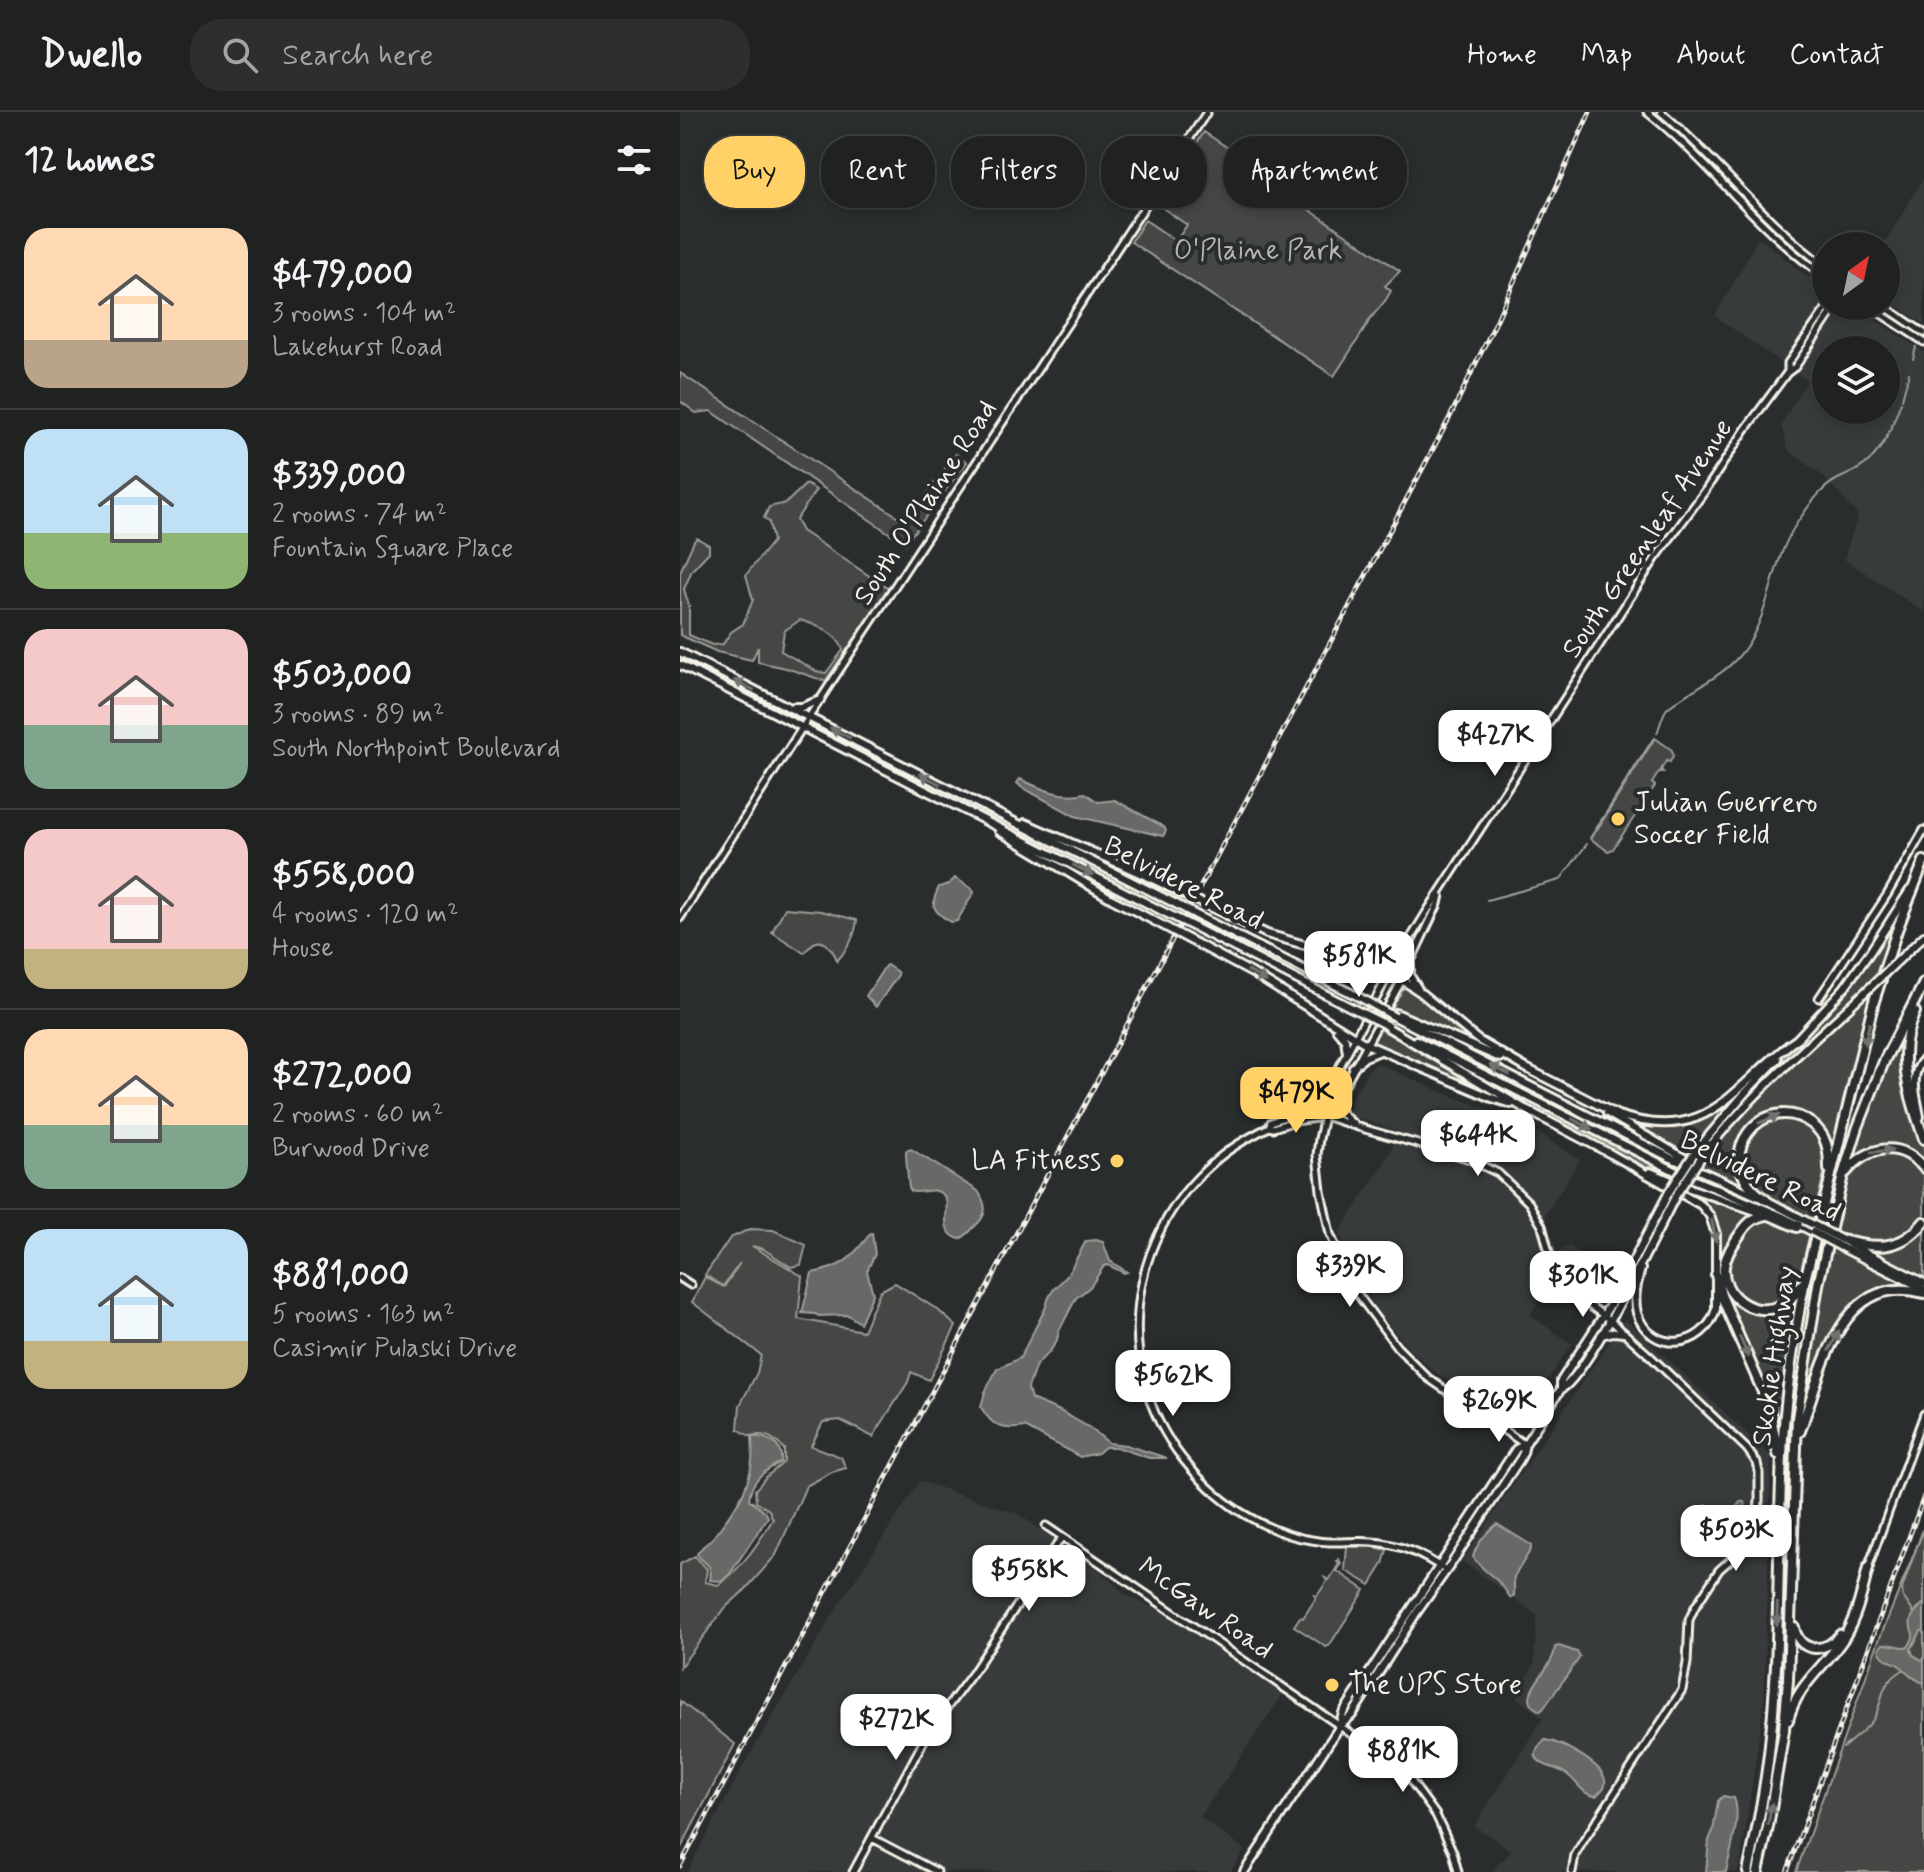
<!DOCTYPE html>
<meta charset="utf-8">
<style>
body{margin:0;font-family:Mynerve,sans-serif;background:#2d2f2f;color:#f1f3f6;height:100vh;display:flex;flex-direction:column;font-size:30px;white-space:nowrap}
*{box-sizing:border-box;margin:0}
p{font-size:26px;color:#a2a4a5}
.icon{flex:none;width:44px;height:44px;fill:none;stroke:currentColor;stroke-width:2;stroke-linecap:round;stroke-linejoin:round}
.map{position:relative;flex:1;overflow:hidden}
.sheet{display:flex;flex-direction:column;background:#202222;width:680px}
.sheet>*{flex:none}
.guide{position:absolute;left:24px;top:24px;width:760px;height:72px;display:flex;gap:16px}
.needle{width:52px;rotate:33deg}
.tools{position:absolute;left:1132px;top:120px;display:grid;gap:16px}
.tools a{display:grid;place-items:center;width:88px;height:88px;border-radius:50%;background:#202222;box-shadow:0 4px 12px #0003,0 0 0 2px #3d3f40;font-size:40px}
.price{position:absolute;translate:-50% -68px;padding:0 18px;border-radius:16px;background:#fff;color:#222;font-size:26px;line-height:52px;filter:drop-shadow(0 2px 4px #0008)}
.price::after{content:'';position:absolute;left:50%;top:48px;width:24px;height:18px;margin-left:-12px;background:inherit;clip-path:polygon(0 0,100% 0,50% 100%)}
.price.on{background:#ffd166;color:#111}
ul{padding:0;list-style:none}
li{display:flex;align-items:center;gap:24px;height:200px;padding:0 24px}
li+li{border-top:2px solid #3d3f40}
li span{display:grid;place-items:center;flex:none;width:224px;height:160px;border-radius:24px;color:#555}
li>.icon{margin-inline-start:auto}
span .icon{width:96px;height:96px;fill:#fffc;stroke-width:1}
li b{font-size:34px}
h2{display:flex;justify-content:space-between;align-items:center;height:96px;padding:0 24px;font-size:34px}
.pill{padding:0 28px;border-radius:32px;background:#202222;box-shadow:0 4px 12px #0003,0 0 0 2px #3d3f40;font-size:28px;line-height:72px}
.pill.on{background:#ffd166;color:#111}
header{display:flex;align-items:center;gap:48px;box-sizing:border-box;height:112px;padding:0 40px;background:#202222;border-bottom:2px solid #3d3f40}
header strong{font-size:38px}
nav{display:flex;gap:44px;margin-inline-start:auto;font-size:28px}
.search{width:560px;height:72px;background:#2d2f2f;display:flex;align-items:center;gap:20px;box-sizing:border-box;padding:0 28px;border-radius:32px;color:#a2a4a5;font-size:30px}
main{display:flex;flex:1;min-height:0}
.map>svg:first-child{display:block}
.built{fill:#373a3a;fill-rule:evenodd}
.green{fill:#444645;stroke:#9c9c96;stroke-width:2;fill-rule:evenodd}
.water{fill:#676866;stroke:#9f9f9a;stroke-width:2}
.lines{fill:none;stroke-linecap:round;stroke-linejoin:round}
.stream{stroke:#9f9f9a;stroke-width:2}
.secondary-casing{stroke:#f4f1e8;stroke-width:11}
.primary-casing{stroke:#f4f1e8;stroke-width:12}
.highway-casing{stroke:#f4f1e8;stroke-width:14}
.secondary{stroke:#2a2d2e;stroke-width:5}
.primary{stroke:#2a2d2e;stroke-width:6}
.highway{stroke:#2a2d2e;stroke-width:8}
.rail-casing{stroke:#f4f1e8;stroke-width:5}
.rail{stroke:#2a2d2e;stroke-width:2;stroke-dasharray:6;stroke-linecap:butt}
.primary-bridge-casing{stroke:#f4f1e8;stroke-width:12;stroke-linecap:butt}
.primary-bridge{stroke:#2a2d2e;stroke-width:6}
.oneway{fill:#71726f}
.poi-dot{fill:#ffd166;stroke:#2a2d2e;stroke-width:3}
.labels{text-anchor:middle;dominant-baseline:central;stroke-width:8;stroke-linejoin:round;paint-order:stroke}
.park-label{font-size:28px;fill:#b6b5af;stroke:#2a2d2e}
.street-label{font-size:28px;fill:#f4f1e8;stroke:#2a2d2e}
.poi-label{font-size:28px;fill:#f4f1e8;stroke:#2a2d2e;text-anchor:start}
</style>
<header>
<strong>Dwello</strong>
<div class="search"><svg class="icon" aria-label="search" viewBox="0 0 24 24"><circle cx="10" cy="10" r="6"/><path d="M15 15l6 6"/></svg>Search here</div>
<nav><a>Home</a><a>Map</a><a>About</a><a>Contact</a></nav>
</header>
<main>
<section class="sheet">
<h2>12 homes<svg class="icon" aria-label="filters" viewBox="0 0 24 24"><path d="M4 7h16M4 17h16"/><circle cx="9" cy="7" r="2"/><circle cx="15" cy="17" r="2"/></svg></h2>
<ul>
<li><span style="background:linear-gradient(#ffd9b3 70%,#b9a48a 0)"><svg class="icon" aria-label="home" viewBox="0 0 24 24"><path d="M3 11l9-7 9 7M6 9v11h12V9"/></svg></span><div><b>$479,000</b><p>3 rooms · 104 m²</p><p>Lakehurst Road</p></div></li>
<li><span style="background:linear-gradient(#bfe0f5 65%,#8fb573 0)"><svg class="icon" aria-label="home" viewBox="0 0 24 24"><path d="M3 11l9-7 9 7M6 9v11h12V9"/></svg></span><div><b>$339,000</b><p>2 rooms · 74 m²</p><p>Fountain Square Place</p></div></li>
<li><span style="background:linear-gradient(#f6c9c9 60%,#7fa58c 0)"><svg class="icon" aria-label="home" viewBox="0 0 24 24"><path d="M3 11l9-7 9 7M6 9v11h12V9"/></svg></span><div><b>$503,000</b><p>3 rooms · 89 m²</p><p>South Northpoint Boulevard</p></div></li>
<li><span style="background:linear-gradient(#f6c9c9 75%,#c2b280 0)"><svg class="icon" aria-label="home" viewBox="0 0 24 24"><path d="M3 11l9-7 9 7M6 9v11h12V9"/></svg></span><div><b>$558,000</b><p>4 rooms · 120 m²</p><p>House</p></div></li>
<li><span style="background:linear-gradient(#ffd9b3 60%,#7fa58c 0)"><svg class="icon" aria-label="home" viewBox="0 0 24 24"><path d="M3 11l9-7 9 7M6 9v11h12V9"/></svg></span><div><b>$272,000</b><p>2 rooms · 60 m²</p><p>Burwood Drive</p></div></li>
<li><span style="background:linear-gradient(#bfe0f5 70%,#c2b280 0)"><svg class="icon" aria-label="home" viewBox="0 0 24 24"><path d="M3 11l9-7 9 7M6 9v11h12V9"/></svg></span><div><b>$881,000</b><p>5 rooms · 163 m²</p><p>Casimir Pulaski Drive</p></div></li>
</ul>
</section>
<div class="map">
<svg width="1244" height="1760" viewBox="0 0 1244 1760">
<rect width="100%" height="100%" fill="#2a2d2e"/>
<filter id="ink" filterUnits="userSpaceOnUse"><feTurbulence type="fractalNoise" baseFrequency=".0125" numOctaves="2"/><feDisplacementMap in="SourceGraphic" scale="16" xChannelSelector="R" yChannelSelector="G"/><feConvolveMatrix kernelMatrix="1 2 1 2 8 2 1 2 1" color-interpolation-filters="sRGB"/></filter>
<g filter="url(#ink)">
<path class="built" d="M1244,65V212L1206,188V134H1203Z
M1079,125L1125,163L1146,176V194H1174L1244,240V500L1164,447L1178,403L1144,365L1108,338L1101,313L1127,269L1035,204ZM1146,238H1206V298H1146Z
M697,951L759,979L825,1004L856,1019L900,1048L865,1103L877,1139L890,1135L929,1159L920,1184L913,1185L884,1164L863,1182L850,1203L892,1232L839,1310L831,1309L757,1261L729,1237L696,1197L667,1146L660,1120L707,1046L720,1020L675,1005L669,1000L671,988L688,958Z
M945,1207L1091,1344L1084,1590L1061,1748L1057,1760H811L832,1739L794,1714L863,1606L836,1585L854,1552L857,1503L782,1449Z
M240,1369L338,1402L421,1460L447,1484L477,1497L603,1582L520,1705L565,1738L550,1760H7L62,1656L156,1497Z"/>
<path class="green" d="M524,20L587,62V69L720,159L705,174L711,179L705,189L690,207L684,218L654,264L451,130L465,108L496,129L507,113L477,92Z
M0,261L226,410L276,342L287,350L225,432L31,299L16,301L0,289Z
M126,372L136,378L116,408L122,419L209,477L145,569L106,556L78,550V535L72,548L37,540L0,523V460L14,429L17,426L29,433V440L12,458L4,477L9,494V523L32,533L43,532L51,520L63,512L73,488L66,463L93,429L89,410L84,406L89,395L106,391ZM120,508C136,513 158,521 163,538L146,561L138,560L101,539L104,519Z
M975,626L992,638L993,644L990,650L986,649L981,658L983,660H979L972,671L975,674L933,737L928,739L911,727Z
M105,796L141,799L177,808C175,825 168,836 157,849C155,841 145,825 134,831C130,833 128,838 124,841L92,820Z
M1215,810L1175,947L1149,1057V1030C1140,1023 1125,1005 1116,1001C1092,990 1063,1012 1057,1034C1054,1047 1059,1059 1061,1071L1024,1055L940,1005C988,1020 1028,1009 1065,976L1013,1036L1028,1044L1064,1000L1181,887L1183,878L1081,972L1082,970L1145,903L1192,842L1210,814Z
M726,873L774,916L790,927L789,928L712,895L722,876Z
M1229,906L1228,990L1244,1034V1052L1218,1036L1171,1050C1183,999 1205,953 1229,906Z
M700,917L730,932L820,985L693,934L694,928Z
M830,984L985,1060L984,1063L906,1026Z
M1099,1003L1130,1012L1144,1031L1146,1052L1117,1176L1102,1191L1077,1195L1057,1184L1047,1165L1049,1146L1068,1114L1086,1106L1118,1119L1121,1103L1080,1082L1069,1072L1061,1041L1077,1013Z
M1193,1041L1224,1042L1244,1059C1244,1070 1244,1095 1244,1104C1242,1109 1236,1115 1232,1118C1212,1133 1189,1134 1167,1124L1162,1140L1235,1175L1205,1176L1191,1181L1173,1195L1123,1302L1129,1240L1147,1147L1165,1073L1169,1061Z
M1006,1078L1078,1102L1049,1133L1047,1179L1077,1199L1117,1186L1106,1253L1099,1330L1042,1177C1032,1134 1053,1106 1005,1080Z
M1244,1111V1167L1178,1135H1206Z
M70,1117L93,1118L126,1133L121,1153L111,1155L83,1137L72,1134L122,1164L118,1207L183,1219L200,1179L215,1171L258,1198L276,1214L249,1268L231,1260L228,1270L193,1325L160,1308L143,1310L131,1334L161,1345L166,1356L152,1360L126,1374L96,1443L66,1477L46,1495L0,1555V1452L15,1444L27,1457L25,1470L38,1473C61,1458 79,1430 93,1407L89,1398L76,1390L75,1378L86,1365L104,1350V1337C93,1325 86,1321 70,1324L58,1317L60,1293L77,1261L81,1243L12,1190L25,1165L44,1175L60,1151L43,1174L25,1163L50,1126Z
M1244,1417V1760H1116L1199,1528Z
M667,1435H694L707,1438L703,1452L690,1473L665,1458Z
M659,1447L661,1452L657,1459L685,1478L649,1534L646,1535L614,1514L620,1505L623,1506L636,1486L634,1483L637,1484L647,1469L645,1466L649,1468L659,1452L657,1449Z
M0,1589L55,1632L0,1738Z"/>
<path class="water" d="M340,667C361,677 382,687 405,681L418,690L435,688L484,715L486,719L483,724L395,704L341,675L337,671Z
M275,766L291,776L294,780L277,809L271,810C254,800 249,795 259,775L269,772Z
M207,853L217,860L218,863L196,895L186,884L205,854Z
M231,1037L298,1079C307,1093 308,1103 295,1114C289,1120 287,1124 279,1127C254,1118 275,1092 262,1082C253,1074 240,1083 230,1079C228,1074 226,1045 226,1039Z
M191,1121H192L195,1142L187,1159L193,1182L180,1211L168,1203L139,1204L135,1202L122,1201L132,1161C165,1155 171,1146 191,1121Z
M416,1128L423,1130L430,1149L447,1160L444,1161L428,1153L424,1154L410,1175L396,1186L379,1219L377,1228L371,1238L356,1253L348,1276L351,1287L380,1299L410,1316L429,1331L446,1333L487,1346H469L436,1335H425L418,1341L400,1345L345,1315C323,1319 312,1315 301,1295L305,1280L317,1257L340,1246L365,1197L369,1185L374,1177L387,1164L406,1129Z
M72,1325C88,1324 103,1332 101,1350C85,1358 71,1368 69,1387C75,1394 86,1397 88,1405L49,1463L42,1469L30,1468C33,1450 25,1454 17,1442C21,1434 29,1431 34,1424C60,1391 76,1368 72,1325Z
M1061,1389L1065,1391C1067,1413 1056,1427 1038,1437L1035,1436L1034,1433L1038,1425L1037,1416L1021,1408L1019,1401L1020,1397L1027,1393L1049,1404Z
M817,1412L851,1433V1437L834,1465V1484L831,1486C828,1483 826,1479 823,1475C816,1465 801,1458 793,1445C796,1433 806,1420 817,1412Z
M1244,1491V1518L1241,1519L1231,1537L1233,1543L1244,1549V1571C1233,1568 1229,1561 1220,1554C1215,1550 1206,1549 1202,1543C1200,1541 1200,1539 1199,1537L1203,1532C1212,1531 1219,1536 1228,1535C1239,1519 1228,1521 1231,1508C1232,1501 1239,1496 1244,1491Z
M879,1534L897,1540L900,1545L863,1597L860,1599C835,1587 864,1564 871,1548C874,1544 874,1540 875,1535Z
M865,1628C880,1630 922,1651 925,1668C927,1675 921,1679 916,1684C901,1683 897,1668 885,1661C878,1656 860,1654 856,1645C854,1638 861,1632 865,1628Z
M1043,1684L1054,1686C1062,1705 1050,1739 1046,1760H1026L1029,1728L1033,1719L1038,1689Z"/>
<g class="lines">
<path class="stream" d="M1233,247L1236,235
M1222,287L1229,261
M977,621C980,614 982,604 986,598C989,594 996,590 1000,587C1020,573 1043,563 1059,544C1092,506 1089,452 1117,411C1127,396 1141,375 1158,367C1170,361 1180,358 1189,349C1206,333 1213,311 1221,290
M910,726L973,627
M807,788L880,768L907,732
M1234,1501L1223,1485L1222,1477L1243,1417
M1163,1636C1172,1627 1186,1618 1193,1608C1206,1586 1196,1575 1223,1558"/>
<defs>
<path id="secondary" d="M967,0C1031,50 1078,119 1146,165
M981,0C1039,48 1084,111 1146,155
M1189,194L1244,230
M1204,194L1244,221
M1108,260V251L1148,194
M0,806L147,577L527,0
M1139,886L1207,783L1244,718
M659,985C658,999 663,1004 674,1012
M622,999L638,989L649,973
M645,1004L652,996L722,868L758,792L760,783
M589,1015L593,1016L615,1009L642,1005
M0,1166L11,1173
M844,1332L748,1266L717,1235L676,1180L650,1122L641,1079L637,1043L639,1027L644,1004V998L654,965L709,862L746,801L975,447L1025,379L1065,318L1107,261L1115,255L1156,194
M366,1414L660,1614L715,1654L731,1669L756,1703L773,1740L778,1760
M1188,1456L1244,1302
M765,1458C744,1443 719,1432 693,1430C675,1428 656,1432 638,1429C611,1426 583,1414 559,1399C537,1385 518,1366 502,1346C431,1255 447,1125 533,1051C549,1036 569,1025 589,1015L591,1010L612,1002L633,1000L678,1015L787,1046L818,1061L849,1091L862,1114L876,1167L884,1175L930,1208L971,1245L1067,1337L1077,1351L1079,1360V1389L1076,1419L1069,1431L1039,1458L1015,1495L1009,1508L1007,1551L1002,1578L904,1728L895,1743L892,1760
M192,1726L257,1760
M173,1760L248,1621L292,1562L382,1425"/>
<path id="primary" d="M0,540L494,791
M0,553L488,802
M113,595H122L140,588
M345,711C397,734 449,754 499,780
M319,719L432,787L482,813
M526,793L587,822L693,853L722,868L740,880L798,928L846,956L938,1003C1033,1034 1052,972 1117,927
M520,805L679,885
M514,815L674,897
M508,827L572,861L686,932L812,986L831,992
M1223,844L1244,824
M694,851L706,852L722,840
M730,851V864L738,877
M716,901L820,946
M715,905L989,1045L1086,1088L1124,1108
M707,915L845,997L931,1042L1021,1093L1030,1104L1036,1122V1197C1024,1238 970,1242 957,1201C953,1186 957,1171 961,1157
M657,918L665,927L667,941
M736,928L1005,1064L1099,1103L1133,1120
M1116,928L1164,876L1190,840L1230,778
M673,955L685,945L700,939
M927,1001L1011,1050
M1240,1005C1237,985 1228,963 1244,947
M1015,1040L1065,981L1098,947
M1022,1044C1069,984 1128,934 1183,882
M970,1060L1001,1073L1087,1103L1117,1116
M1169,1132L1244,1171
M1161,1135L1244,1177
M921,1223L933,1220L944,1221
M881,1277V1269L930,1193L989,1080
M660,1612L663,1601L836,1337L845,1332
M564,1760L660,1614L672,1603L737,1500L773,1449L840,1347L843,1341L845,1332L881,1277C906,1266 979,1116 996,1083"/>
<path id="highway" d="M1235,900C1214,943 1230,985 1244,1027
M1166,1060C1189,1034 1219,1027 1244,1056
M1086,1088C1024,1047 1084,976 1132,1012C1147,1023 1149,1039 1149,1057
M1087,1103C1072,1105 1066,1113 1058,1125C1052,1134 1046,1143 1044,1154C1041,1183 1072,1206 1100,1194C1110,1190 1116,1181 1122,1172
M1162,1128C1195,1137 1221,1139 1244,1110
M1036,1163L1041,1183L1089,1294L1098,1342
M1120,1319C1141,1262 1159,1158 1244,1181
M1114,1515C1119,1541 1145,1542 1160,1523
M1108,1608C1117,1572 1144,1556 1163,1527C1177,1505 1182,1480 1188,1456
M1068,1760C1078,1715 1087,1668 1091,1622C1101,1523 1097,1424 1103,1325C1107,1272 1115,1220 1125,1168L1194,889L1217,818L1244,749
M1078,1760L1088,1715L1104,1618L1108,1568L1117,1306L1138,1173L1163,1063L1178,1015L1205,947L1244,871"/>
</defs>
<use href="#secondary" class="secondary-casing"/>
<use href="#primary" class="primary-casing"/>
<use href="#highway" class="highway-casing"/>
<use href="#secondary" class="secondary"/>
<use href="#primary" class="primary"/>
<use href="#highway" class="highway"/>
<defs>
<path id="rail" d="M0,1754L770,305L814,214L910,0
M1107,1760L1244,1384"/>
</defs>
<use href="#rail" class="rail-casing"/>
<use href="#rail" class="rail"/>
<defs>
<path id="primary-bridge" d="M499,780L526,793
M494,791L520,805
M488,802L514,815
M482,813L508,827
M1183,882L1223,844
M679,885L715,905
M674,897L708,914
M989,1080L1015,1040
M996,1083L1022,1044
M1124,1108L1162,1128
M1133,1120L1161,1135"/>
</defs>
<use href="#primary-bridge" class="primary-bridge-casing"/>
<use href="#primary-bridge" class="primary-bridge"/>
</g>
<defs><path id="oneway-solid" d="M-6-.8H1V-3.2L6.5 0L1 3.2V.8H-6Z" transform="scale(2)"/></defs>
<g class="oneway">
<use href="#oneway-solid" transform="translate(64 573) rotate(-153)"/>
<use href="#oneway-solid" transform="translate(160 621) rotate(-153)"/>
<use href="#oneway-solid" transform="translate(250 667) rotate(-153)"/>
<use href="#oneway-solid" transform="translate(403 758) rotate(27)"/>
<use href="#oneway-solid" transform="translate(577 864) rotate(31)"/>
<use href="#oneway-solid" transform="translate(1187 922) rotate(104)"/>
<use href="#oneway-solid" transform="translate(820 958) rotate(-153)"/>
<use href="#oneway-solid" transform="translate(1089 1007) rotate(-22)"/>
<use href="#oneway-solid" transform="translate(902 1012) rotate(27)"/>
<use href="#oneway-solid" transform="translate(1202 1039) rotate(-7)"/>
<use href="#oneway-solid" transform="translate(1034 1119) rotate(78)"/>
<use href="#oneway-solid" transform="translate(1154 1229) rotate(-62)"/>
<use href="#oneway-solid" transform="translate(1064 1235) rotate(67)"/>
<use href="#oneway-solid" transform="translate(1097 1502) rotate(92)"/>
<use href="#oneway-solid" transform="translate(1090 1702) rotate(-80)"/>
</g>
</g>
<g class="poi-dot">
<circle cx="938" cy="707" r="8"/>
<circle cx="437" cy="1049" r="8"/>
<circle cx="652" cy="1573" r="8"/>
</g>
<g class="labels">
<g class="park-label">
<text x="578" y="139">O'Plaine Park</text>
</g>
<g class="street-label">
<text transform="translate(246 391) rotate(-57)">South O'Plaine Road</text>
<text transform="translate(968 427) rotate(-56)">South Greenleaf Avenue</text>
<text transform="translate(503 772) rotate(27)">Belvidere Road</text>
<text transform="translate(1080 1065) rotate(26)">Belvidere Road</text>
<text transform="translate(1095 1244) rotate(-82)">Skokie Highway</text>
<text transform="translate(525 1497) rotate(35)">McGaw Road</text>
</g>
<g class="poi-label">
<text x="954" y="691">Julian Guerrero<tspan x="954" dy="32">Soccer Field</tspan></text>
<text x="421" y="1049" text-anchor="end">LA Fitness</text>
<text x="668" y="1573">The UPS Store</text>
</g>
</g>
</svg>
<div class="tools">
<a><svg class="needle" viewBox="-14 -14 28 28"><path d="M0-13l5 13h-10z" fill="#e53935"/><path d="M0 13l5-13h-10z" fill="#a2a4a5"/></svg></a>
<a><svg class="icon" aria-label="layers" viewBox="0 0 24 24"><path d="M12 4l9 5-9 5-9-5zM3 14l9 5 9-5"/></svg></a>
</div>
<b class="price" style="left:815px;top:666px">$427K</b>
<b class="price" style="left:679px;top:887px">$581K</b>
<b class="price on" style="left:616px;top:1023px">$479K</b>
<b class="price" style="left:798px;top:1066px">$644K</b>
<b class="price" style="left:670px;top:1197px">$339K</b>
<b class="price" style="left:903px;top:1207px">$301K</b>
<b class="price" style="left:493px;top:1306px">$562K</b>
<b class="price" style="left:819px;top:1332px">$269K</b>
<b class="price" style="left:1056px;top:1461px">$503K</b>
<b class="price" style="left:349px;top:1501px">$558K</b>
<b class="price" style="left:216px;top:1650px">$272K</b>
<b class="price" style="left:723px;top:1682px">$881K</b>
<div class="guide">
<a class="pill on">Buy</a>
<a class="pill">Rent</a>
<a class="pill">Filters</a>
<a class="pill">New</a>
<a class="pill">Apartment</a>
</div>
</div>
</main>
